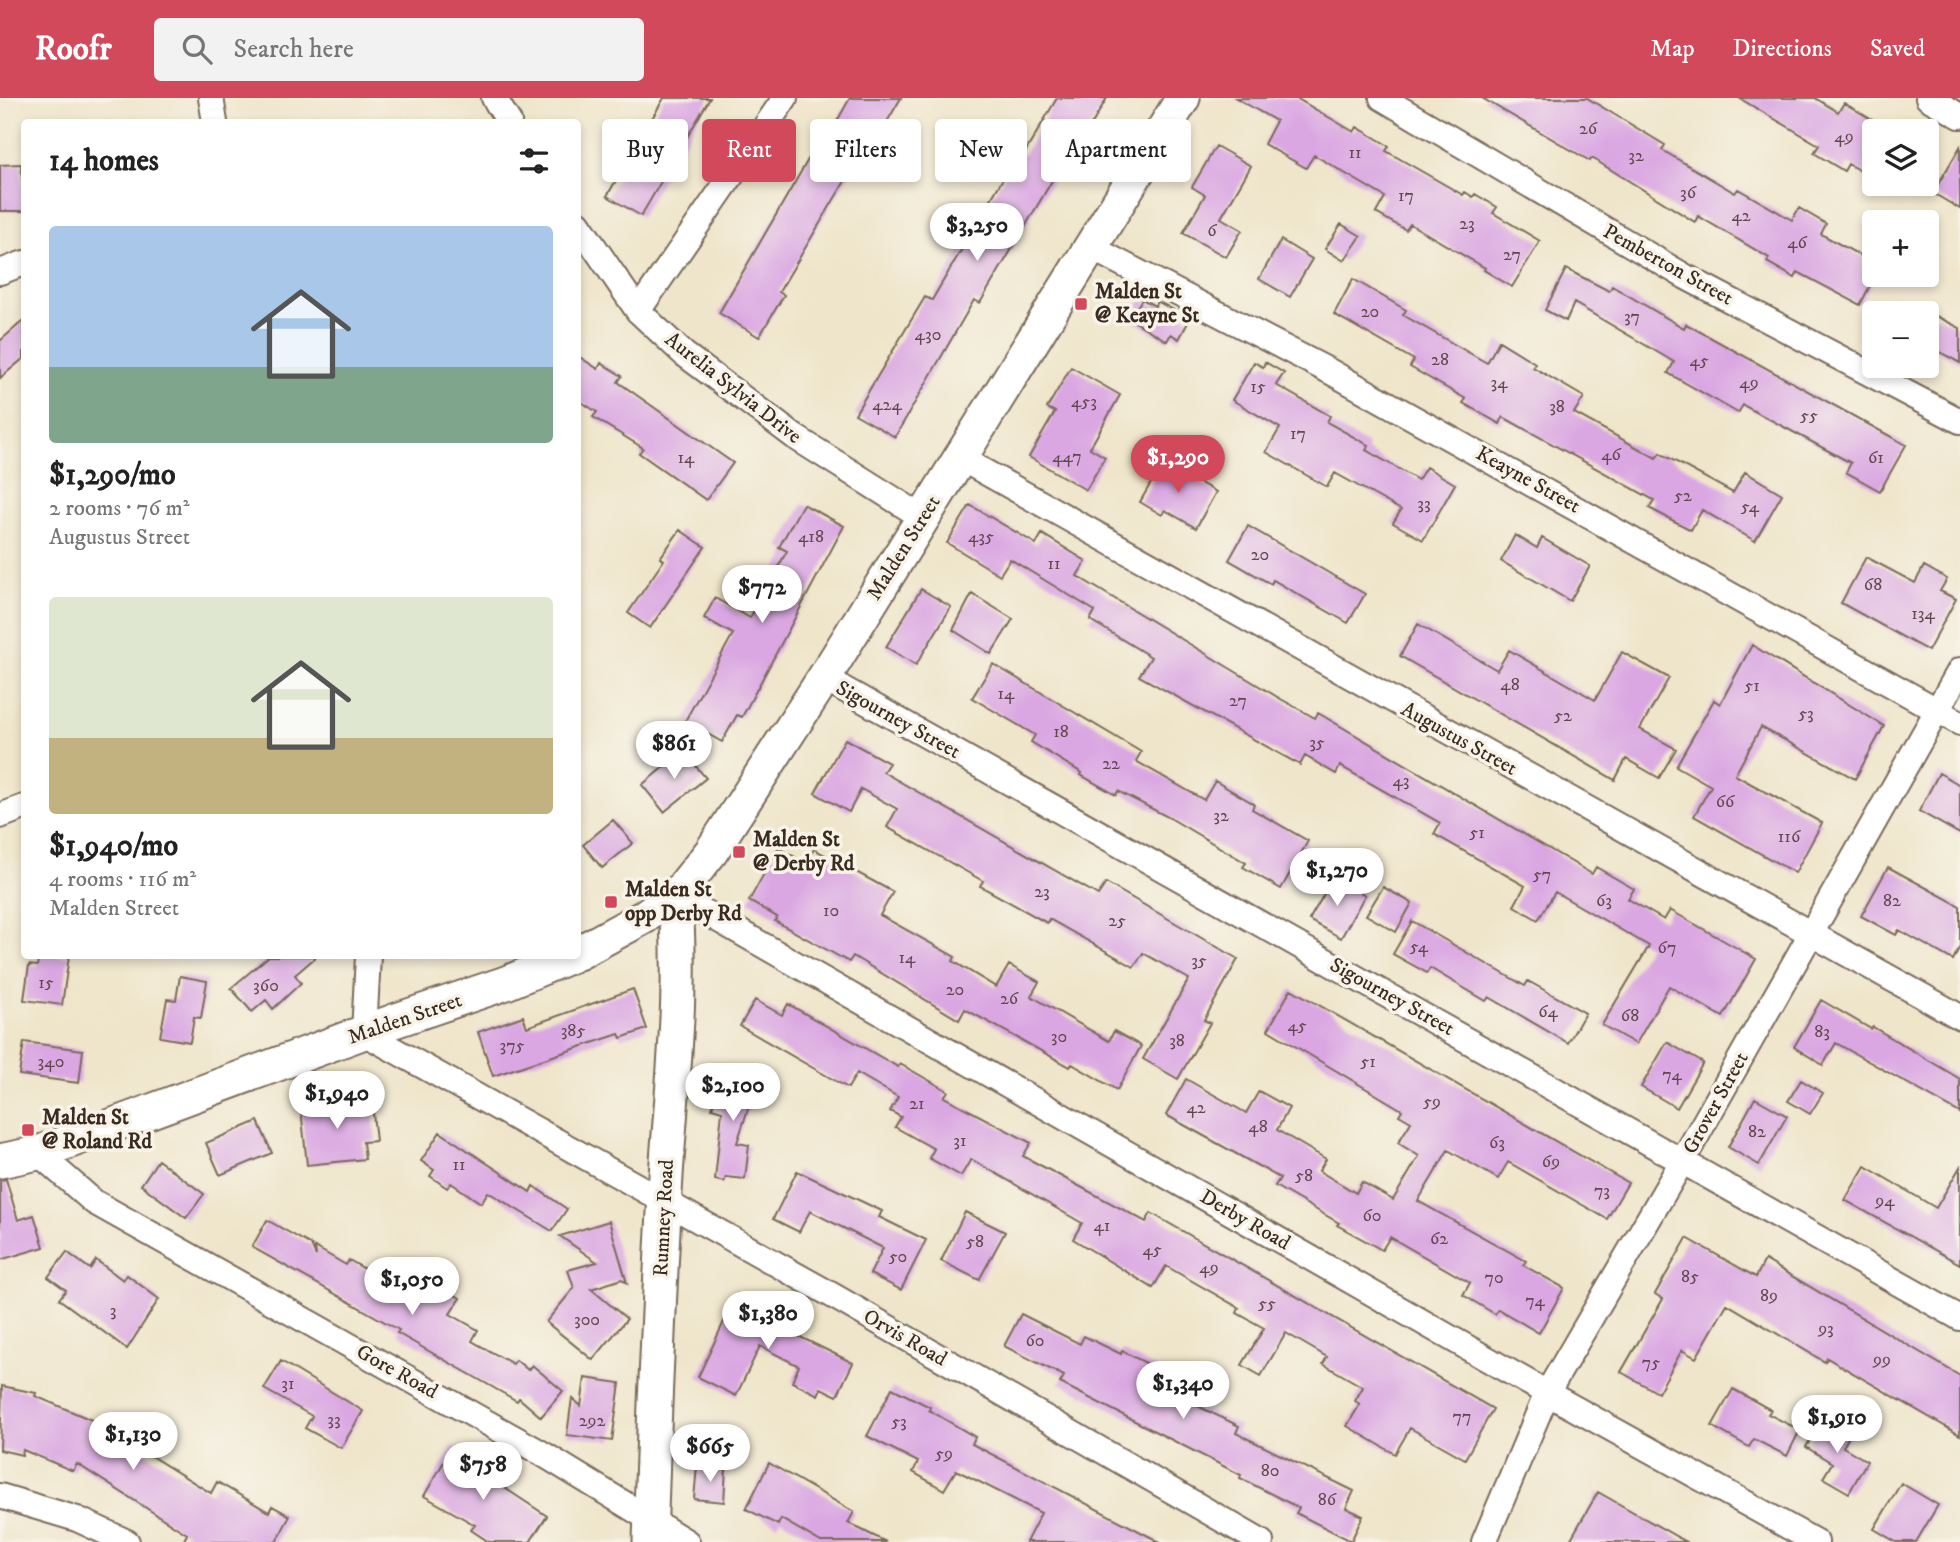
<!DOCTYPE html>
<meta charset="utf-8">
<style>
body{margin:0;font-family:"IM FELL DW Pica",serif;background:#f2f2f2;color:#222;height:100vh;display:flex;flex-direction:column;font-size:26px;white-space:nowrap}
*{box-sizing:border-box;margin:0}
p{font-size:23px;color:#767676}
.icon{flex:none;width:38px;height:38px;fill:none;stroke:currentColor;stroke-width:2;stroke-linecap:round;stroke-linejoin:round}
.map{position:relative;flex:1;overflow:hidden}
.details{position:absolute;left:21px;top:21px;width:560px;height:840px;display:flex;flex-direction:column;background:#fff;border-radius:7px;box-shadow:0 4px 10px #0003}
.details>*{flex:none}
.top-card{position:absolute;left:602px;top:21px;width:665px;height:63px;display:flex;gap:14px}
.tools{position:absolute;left:1862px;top:21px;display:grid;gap:14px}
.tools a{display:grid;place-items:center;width:77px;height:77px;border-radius:7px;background:#fff;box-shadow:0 4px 10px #0003;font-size:35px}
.price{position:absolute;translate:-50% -60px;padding:0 16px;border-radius:24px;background:#fff;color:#222;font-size:23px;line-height:46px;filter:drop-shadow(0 2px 4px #0008)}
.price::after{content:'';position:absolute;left:50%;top:42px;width:21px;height:16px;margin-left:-10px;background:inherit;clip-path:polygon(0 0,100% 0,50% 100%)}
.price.current{background:#d1495b;color:#fff}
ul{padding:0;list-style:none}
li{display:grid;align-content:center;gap:14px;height:371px;padding:0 28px}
li span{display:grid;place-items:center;height:217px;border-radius:7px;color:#555}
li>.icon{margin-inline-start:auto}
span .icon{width:126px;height:126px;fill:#fffc;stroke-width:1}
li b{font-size:30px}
h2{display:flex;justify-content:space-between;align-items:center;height:84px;padding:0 28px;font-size:30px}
.pill{padding:0 24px;border-radius:7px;background:#fff;box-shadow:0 4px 10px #0003;font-size:24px;line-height:63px}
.pill.current{background:#d1495b;color:#fff}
header{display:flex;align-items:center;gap:42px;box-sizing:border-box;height:98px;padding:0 35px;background:#d1495b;color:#fff}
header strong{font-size:33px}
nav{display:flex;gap:38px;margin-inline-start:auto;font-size:24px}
.search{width:490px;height:63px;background:#f2f2f2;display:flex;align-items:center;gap:18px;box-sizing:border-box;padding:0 24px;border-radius:7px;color:#767676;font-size:26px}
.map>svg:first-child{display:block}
.building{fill:#daa7e2}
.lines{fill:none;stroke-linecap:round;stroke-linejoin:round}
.street-casing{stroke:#7a6b5a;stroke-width:28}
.secondary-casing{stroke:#7a6b5a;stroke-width:37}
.street{stroke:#fff;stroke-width:24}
.secondary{stroke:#fff;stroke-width:33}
.poi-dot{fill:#d1495b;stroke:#f7f3e8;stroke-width:2.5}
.labels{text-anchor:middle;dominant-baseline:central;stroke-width:7;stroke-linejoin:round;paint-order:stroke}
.number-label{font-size:18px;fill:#63494f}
.street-label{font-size:21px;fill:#3b2a1e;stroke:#f7f3e8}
.poi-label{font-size:21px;font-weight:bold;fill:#3b2a1e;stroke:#f7f3e8;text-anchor:start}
</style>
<header>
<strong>Roofr</strong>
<div class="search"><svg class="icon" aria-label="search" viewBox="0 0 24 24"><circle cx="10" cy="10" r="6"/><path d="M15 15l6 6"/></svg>Search here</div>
<nav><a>Map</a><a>Directions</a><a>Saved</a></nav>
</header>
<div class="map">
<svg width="1960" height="1444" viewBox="0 0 1960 1444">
<rect width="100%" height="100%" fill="#f7f3e8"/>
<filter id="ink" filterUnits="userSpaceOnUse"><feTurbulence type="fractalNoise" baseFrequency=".0143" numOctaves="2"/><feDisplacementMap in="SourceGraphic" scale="14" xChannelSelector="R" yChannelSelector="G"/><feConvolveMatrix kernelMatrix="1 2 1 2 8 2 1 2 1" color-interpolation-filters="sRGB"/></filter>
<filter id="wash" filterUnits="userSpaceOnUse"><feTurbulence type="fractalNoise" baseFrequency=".00686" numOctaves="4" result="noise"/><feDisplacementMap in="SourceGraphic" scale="28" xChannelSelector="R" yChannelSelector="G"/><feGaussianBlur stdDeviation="1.57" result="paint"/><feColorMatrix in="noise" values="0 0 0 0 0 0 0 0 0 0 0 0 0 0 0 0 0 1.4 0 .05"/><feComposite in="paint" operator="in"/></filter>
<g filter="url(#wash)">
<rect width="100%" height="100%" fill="#efe5ca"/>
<g id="blocks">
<path class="building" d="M664,0H710L641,118L607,98Z
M850,0H901L881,34L876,31L779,194L784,197L759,239L719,215L827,29L832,32Z
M1057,0H1107L1071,62L1066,59L980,205L974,202L895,339L855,316L925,199L932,202L1018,55L1023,58Z
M1236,0H1296L1354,34L1357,29L1389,48L1386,53L1463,97L1465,94L1473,99L1475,96L1497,109L1493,115L1540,143L1512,189L1484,172L1485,170L1410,126L1406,132L1376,115L1385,99L1314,57L1306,70L1264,46L1276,23Z
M1482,0H1587L1665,47L1662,52L1735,95L1738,91L1792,122L1799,110L1826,126L1821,136L1874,165V180L1860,207L1798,174L1795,180L1767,164L1769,160L1698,118L1695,124L1592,60L1590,63Z
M1739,0H1815L1838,14L1844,5L1874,23V81L1848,66L1844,73L1814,55L1819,47Z
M1216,48L1251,68L1221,120L1242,132L1226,159L1183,135L1205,97L1192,89Z
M1960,49V111L1933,95Z
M21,66L24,113H0V67Z
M1341,126L1361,138L1344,163L1325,151Z
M1281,142L1312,161L1290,199L1259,181Z
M1566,171L1609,193L1612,188L1684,230L1686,226L1906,347L1880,393L1846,374L1851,365L1743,307L1738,315L1668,275L1674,264L1574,205L1566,223L1545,212Z
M1353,181L1406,212L1403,217L1487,265L1499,243L1535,265L1533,269L1584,299L1574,315L1656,360L1660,355L1733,395L1745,374L1782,396L1755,443L1702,412L1691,432L1649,410L1654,402L1503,319L1500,326L1463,305L1466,301L1410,269L1414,262L1334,216Z
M1142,201L1155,208L1157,203L1190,221L1179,241L1171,236L1167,243L1130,221Z
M1936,218L1960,230V265L1927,247V235Z
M24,222V260L0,280V243Z
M578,258L598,271L601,265L622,278L618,284L733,365L706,402L639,355L643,350L593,319L597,314L578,302Z
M1254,264L1263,269L1265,264L1284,275L1276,287L1330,318L1327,324L1368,347L1366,352L1418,382L1426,369L1455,386L1423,442L1393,425L1401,412L1335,375L1327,389L1266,354L1280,330L1232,302Z
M1071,269L1120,297L1090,350L1105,359L1086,392L1029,359L1055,314L1047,310Z
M1163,364L1216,394L1196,430L1165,412L1162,417L1140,404Z
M803,406L844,428L742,619L737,617L722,644L685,623L733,536L704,520L715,500L750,520L787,453L779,449Z
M970,407L1036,446L1042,436L1086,463L1077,478L1279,600L1315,620L1318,615L1592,776L1596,769L1634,791L1628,801L1664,822L1670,812L1756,861L1723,919L1669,888L1636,946L1602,927L1649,848L1555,794L1538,822L1514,808L1525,788L1434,736L1440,725L1340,668L1336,676L1305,658L1300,667L1139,578L1151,559L1090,522L1095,513L1010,461L1000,477L947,445Z
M1248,428L1365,496L1348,525L1273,482L1271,486L1229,462Z
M680,432L705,449L650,530L628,515L664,462L660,460Z
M1515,437L1537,450L1542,440L1590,468L1570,503L1501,463Z
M1866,459L1915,485L1924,468L1947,481L1940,493L1956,501L1928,553L1841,505Z
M921,491L951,509L916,567L886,549Z
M972,496L1013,521L991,556L953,532Z
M1418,526L1497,572L1509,552L1595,602L1622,554L1669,580L1640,631L1676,651L1659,680L1626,661L1615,682L1400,558Z
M1752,547L1884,628L1855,681L1761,629L1735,677L1822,725L1795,775L1694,718L1711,688L1676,668L1714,602L1720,606Z
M993,566L1141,654L1136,663L1204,702L1215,683L1254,706L1252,711L1308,743L1281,791L1243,769L1246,765L1170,720L1118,693L1116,697L1081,677L1082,675L1031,644L1035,637L972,600Z
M845,641L889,665L883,674L1098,797L1106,785L1238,861L1204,922L1210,925L1178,981L1143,961L1189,881L1143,855L1134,869L1049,821L1047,825L980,788L983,783L887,729L897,711L861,691L849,714L815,695Z
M683,653L706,680L664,714L642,687Z
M1939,675L1960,687V736L1919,713Z
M613,722L633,745L602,770L583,747Z
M778,750L806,765L814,751L893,794L880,817L955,859L953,863L996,889L1009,867L1039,884L1031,898L1109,943L1114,933L1141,948L1117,992L1072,966L1070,969L965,911L959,922L853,858L849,864L775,823L777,819L749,803Z
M1888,769L1960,808V848L1953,862L1899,832L1896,837L1861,818Z
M1334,779L1365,797L1341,840L1309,822Z
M1383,789L1412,805L1396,834L1366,817Z
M1412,823L1525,888L1528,883L1585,915L1568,945L1489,899L1486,903L1430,870L1427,875L1393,856Z
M39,858H69L62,907L24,902L29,867L37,868Z
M269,858H317L295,877L301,885L273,911L266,902L252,914L231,890Z
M180,878L207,883L201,920L194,919L190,944L160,939L167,901L176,902Z
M633,891L647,931L621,940L619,936L493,978L478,934L523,918L527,929Z
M1291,891L1628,1085L1607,1121L1508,1064L1498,1081L1448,1052L1418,1103L1526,1163L1523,1167L1564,1190L1539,1235L1498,1211L1495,1216L1463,1197L1470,1185L1390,1139L1382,1152L1337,1127L1339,1125L1275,1088L1280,1080L1166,1017L1186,981L1246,1015L1259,993L1289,1010L1277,1032L1326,1061L1319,1073L1356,1095L1362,1084L1393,1102L1419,1058L1398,1045L1411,1024L1399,1017L1402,1012L1268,932Z
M755,902L782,917L788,906L898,969L900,966L948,993L944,999L1031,1045L1023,1058L1146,1124L1151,1115L1493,1311L1465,1361L1410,1330L1395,1356L1347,1328L1360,1306L1355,1303L1363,1289L1323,1266L1327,1259L1286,1235L1261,1278L1242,1267L1264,1230L1237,1215L1239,1210L1166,1168L1153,1190L1073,1141L1082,1125L971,1061L961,1078L929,1060L934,1051L895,1029L901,1019L890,1013L898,999L857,975L848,990L740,928Z
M1821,902L1871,931L1873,929L1960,981V1015L1836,945L1823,967L1794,949Z
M24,944L83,952L79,985L19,977Z
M1667,944L1703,965L1677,1010L1641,989Z
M725,970L758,980L737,1045L749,1047L745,1081L726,1079L724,1084L715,1082L722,1013L712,1010Z
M1801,982L1823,995L1810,1016L1788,1003Z
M348,999L350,1008L372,1006L376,1043L363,1044L365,1061L307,1067L301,1011L326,1009L325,1001Z
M1755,1000L1787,1018L1759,1067L1728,1049Z
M258,1023L272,1055L220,1077L206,1045Z
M440,1034L530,1094L533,1088L567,1111L552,1133L488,1094L481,1105L451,1085L447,1090L430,1078L434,1072L421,1063Z
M158,1062L204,1096L186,1120L141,1087Z
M1865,1068L1936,1110L1960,1069V1166L1845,1102Z
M797,1073L882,1113L879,1119L926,1142L901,1192L870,1176L883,1150L810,1113L799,1134L773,1121Z
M6,1081L18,1122L34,1117L44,1149L0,1162V1082Z
M965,1114L1005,1134L979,1182L941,1163Z
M267,1122L311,1147L316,1158L315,1149L346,1167L349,1162L417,1201L428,1181L460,1200L450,1216L478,1232L472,1243L513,1266L516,1262L528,1272L532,1267L563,1293L541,1319L519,1300L517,1303L397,1235L399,1232L252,1149Z
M609,1123L627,1185L622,1181L591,1191L627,1221L593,1262L546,1224L574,1190L568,1172L597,1164L560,1138Z
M1687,1140L1756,1179L1765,1162L1960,1278V1337L1827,1260L1825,1264L1727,1206L1696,1260L1682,1252L1658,1295L1621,1274L1663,1201L1655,1196Z
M67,1154L90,1171L96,1162L123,1182L127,1177L159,1201L127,1251L59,1201L66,1192L48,1179Z
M737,1196L787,1221L782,1230L853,1265L837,1298L821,1290L818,1297L792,1284L799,1268L760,1248L736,1298L698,1279Z
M1021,1216L1080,1246L1084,1238L1121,1256L1122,1253L1190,1287L1183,1301L1239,1328L1236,1335L1354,1393L1346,1410L1363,1418L1351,1443L1296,1415L1299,1410L1240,1380L1241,1377L1060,1285L1064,1278L1004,1248Z
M281,1263L363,1313L341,1350L305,1330L312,1318L264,1291Z
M585,1280L620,1285L612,1343L567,1337L572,1300L581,1308Z
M2,1288L36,1295L35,1298L94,1323L211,1395L217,1384L269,1414L272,1408L290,1418L276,1444H183L187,1436L77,1366L73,1373L23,1352L22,1357L0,1352Z
M892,1290L930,1309L929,1312L975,1339L972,1346L1160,1444H1026L1041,1415L956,1372L944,1392L913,1374L918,1364L867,1338Z
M1733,1291L1771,1312L1768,1316L1800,1332L1787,1358L1754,1341L1749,1349L1712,1328Z
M1824,1319L1851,1335L1843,1349L1867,1363L1849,1395L1823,1380L1832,1365L1806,1349Z
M453,1348L478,1362L473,1369L547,1418L530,1444H489L471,1432L475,1427L424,1398Z
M769,1365L854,1414L848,1425L886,1444H821L781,1421L778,1427L746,1411Z
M697,1368L726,1370L724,1404L694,1401Z
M1901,1385L1938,1407L1916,1444H1896L1874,1431Z
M1598,1394L1686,1444H1569Z"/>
</g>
</g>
<g filter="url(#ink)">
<use href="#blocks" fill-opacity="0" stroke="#7a6b5a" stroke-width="2"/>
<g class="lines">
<defs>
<path id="street" d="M211,0L215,24
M494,0L509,24
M1382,0L1686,179L1960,323
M1928,0L1960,18
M578,125L638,213L684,256L795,339L922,419
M1090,149L1331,274L1960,625
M0,174L24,165
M638,213L785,0
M960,360L1960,919
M824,580L1960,1220
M0,718L24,709
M675,797L1547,1295L1816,1444
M368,858L364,935L830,1196L1261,1444
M38,1055L94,1104L543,1356L687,1444
M0,1398L77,1421L127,1444
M1484,1444L1547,1295L1683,1062L1960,572"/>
<path id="secondary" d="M578,855L644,819L680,793L711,754L824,580L1183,0
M0,1063L38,1055L394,923L506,885L571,858
M650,1444C654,1322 659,1200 666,1078C672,985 684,890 675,797"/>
</defs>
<use href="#street" class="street-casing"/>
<use href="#secondary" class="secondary-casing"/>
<use href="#street" class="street"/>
<use href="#secondary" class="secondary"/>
</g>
</g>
<g class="poi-dot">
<rect x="1074" y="199" width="14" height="14" rx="3.5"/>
<rect x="732" y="747" width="14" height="14" rx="3.5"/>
<rect x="604" y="797" width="14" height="14" rx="3.5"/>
<rect x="21" y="1025" width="14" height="14" rx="3.5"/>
</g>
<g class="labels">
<g class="number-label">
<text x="1588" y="31">26</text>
<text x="1844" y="39">49</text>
<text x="1355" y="55">11</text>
<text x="1636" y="58">32</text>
<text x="1688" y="95">36</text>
<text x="1406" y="98">17</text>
<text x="1741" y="118">42</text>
<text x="1467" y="126">23</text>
<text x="1212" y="133">6</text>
<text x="1797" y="145">46</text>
<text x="1512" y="157">27</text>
<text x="1370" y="214">20</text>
<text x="1632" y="219">37</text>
<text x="928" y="237">430</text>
<text x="1440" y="262">28</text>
<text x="1699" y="263">45</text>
<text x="1499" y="285">34</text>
<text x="1749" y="285">49</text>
<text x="1258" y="289">15</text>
<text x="1084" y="304">453</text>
<text x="887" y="307">424</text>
<text x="1557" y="309">38</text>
<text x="1809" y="318">55</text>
<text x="1298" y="336">17</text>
<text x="1611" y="357">46</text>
<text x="1067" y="359">447</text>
<text x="686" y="360">14</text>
<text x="1876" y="360">61</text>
<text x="1683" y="398">52</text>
<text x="1424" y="406">33</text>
<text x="1750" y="409">54</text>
<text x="811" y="439">418</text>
<text x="981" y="439">435</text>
<text x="1260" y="457">20</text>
<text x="1054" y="466">11</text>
<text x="1873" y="487">68</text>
<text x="1923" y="516">134</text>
<text x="1510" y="587">48</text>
<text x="1752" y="588">51</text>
<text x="1006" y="596">14</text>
<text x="1238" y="603">27</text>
<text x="1806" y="616">53</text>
<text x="1563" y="618">52</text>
<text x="1061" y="634">18</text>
<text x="1317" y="645">35</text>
<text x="1111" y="666">22</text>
<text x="1401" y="683">43</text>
<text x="1725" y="704">66</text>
<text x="1221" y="718">32</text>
<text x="1477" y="735">51</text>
<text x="1789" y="739">116</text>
<text x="1542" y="777">57</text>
<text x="1042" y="794">23</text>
<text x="1604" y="803">63</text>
<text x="1892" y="803">82</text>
<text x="831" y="813">10</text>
<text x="1117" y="823">25</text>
<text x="1419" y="849">54</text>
<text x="1667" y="850">67</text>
<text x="907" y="860">14</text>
<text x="1199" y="863">35</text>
<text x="46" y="885">15</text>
<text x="266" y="888">360</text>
<text x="955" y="892">20</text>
<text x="1009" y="901">26</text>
<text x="1548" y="914">64</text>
<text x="1630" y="918">68</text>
<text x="1297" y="928">45</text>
<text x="573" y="933">385</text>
<text x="1822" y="934">83</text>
<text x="1059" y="939">30</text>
<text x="1177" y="943">38</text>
<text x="512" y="948">375</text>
<text x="51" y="964">340</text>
<text x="1368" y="964">51</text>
<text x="1672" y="977">74</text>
<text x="1432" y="1004">59</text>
<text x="917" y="1006">21</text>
<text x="1196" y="1010">42</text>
<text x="1258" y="1029">48</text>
<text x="1757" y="1034">82</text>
<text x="960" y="1043">31</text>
<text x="1497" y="1045">63</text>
<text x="1551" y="1064">69</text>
<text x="459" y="1067">11</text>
<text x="1304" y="1078">58</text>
<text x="1602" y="1093">73</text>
<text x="1885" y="1103">94</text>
<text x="1372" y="1118">60</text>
<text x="1102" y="1128">41</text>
<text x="1439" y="1141">62</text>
<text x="975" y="1144">58</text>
<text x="1152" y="1152">45</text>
<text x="898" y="1159">50</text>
<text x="1209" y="1170">49</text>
<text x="1690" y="1179">85</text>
<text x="1494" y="1180">70</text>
<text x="1769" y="1198">89</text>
<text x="1535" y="1203">74</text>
<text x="1267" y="1206">55</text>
<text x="113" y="1213">3</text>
<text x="587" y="1222">300</text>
<text x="1826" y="1231">93</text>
<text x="1035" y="1243">60</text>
<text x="1882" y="1262">99</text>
<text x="1651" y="1265">75</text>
<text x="288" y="1286">31</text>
<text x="1462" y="1319">77</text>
<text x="334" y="1322">33</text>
<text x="592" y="1323">292</text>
<text x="899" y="1324">53</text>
<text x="944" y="1356">59</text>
<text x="1270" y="1373">80</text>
<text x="1327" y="1402">86</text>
</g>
<g class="street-label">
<text transform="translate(1668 167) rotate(29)">Pemberton Street</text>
<text transform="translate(733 290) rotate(38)">Aurelia Sylvia Drive</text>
<text transform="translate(1528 382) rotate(29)">Keayne Street</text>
<text transform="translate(904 450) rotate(-58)">Malden Street</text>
<text transform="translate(898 622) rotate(29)">Sigourney Street</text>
<text transform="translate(1459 641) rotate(29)">Augustus Street</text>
<text transform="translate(1392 899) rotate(29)">Sigourney Street</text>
<text transform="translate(405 921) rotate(-19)">Malden Street</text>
<text transform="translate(1716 1005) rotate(-61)">Grover Street</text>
<text transform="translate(664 1120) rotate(-87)">Rumney Road</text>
<text transform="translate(1245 1122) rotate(30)">Derby Road</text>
<text transform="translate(905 1240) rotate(30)">Orvis Road</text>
<text transform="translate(397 1274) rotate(29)">Gore Road</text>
</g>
<g class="poi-label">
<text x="1095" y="194">Malden St<tspan x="1095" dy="24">@ Keayne St</tspan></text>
<text x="753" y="742">Malden St<tspan x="753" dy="24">@ Derby Rd</tspan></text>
<text x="625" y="792">Malden St<tspan x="625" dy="24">opp Derby Rd</tspan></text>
<text x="42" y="1020">Malden St<tspan x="42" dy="24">@ Roland Rd</tspan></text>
</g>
</g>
</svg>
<div class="tools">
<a><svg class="icon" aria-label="layers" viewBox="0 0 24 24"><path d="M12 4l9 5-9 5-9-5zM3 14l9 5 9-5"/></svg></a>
<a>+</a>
<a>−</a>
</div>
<b class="price" style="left:977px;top:165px">$3,250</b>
<b class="price current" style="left:1178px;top:397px">$1,290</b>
<b class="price" style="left:762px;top:527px">$772</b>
<b class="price" style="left:674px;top:683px">$861</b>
<b class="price" style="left:1337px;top:810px">$1,270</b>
<b class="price" style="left:733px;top:1025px">$2,100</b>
<b class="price" style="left:337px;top:1033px">$1,940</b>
<b class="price" style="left:412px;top:1219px">$1,050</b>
<b class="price" style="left:768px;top:1253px">$1,380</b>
<b class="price" style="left:1183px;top:1323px">$1,340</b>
<b class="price" style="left:1837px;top:1357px">$1,910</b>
<b class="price" style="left:133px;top:1374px">$1,130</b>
<b class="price" style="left:710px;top:1386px">$665</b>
<b class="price" style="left:483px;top:1404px">$758</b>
<div class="top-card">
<a class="pill">Buy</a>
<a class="pill current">Rent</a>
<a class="pill">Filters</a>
<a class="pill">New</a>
<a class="pill">Apartment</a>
</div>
<section class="details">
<h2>14 homes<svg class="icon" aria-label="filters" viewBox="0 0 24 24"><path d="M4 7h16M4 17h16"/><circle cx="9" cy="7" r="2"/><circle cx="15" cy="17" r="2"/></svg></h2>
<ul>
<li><span style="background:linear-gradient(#a9c7e8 65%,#7fa58c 0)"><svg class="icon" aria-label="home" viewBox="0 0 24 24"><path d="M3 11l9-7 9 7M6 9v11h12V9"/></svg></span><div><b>$1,290/mo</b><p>2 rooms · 76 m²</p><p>Augustus Street</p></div></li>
<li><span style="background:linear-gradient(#dfe7d0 65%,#c2b280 0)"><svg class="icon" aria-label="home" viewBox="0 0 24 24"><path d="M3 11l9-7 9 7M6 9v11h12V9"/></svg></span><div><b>$1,940/mo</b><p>4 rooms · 116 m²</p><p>Malden Street</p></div></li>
</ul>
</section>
</div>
